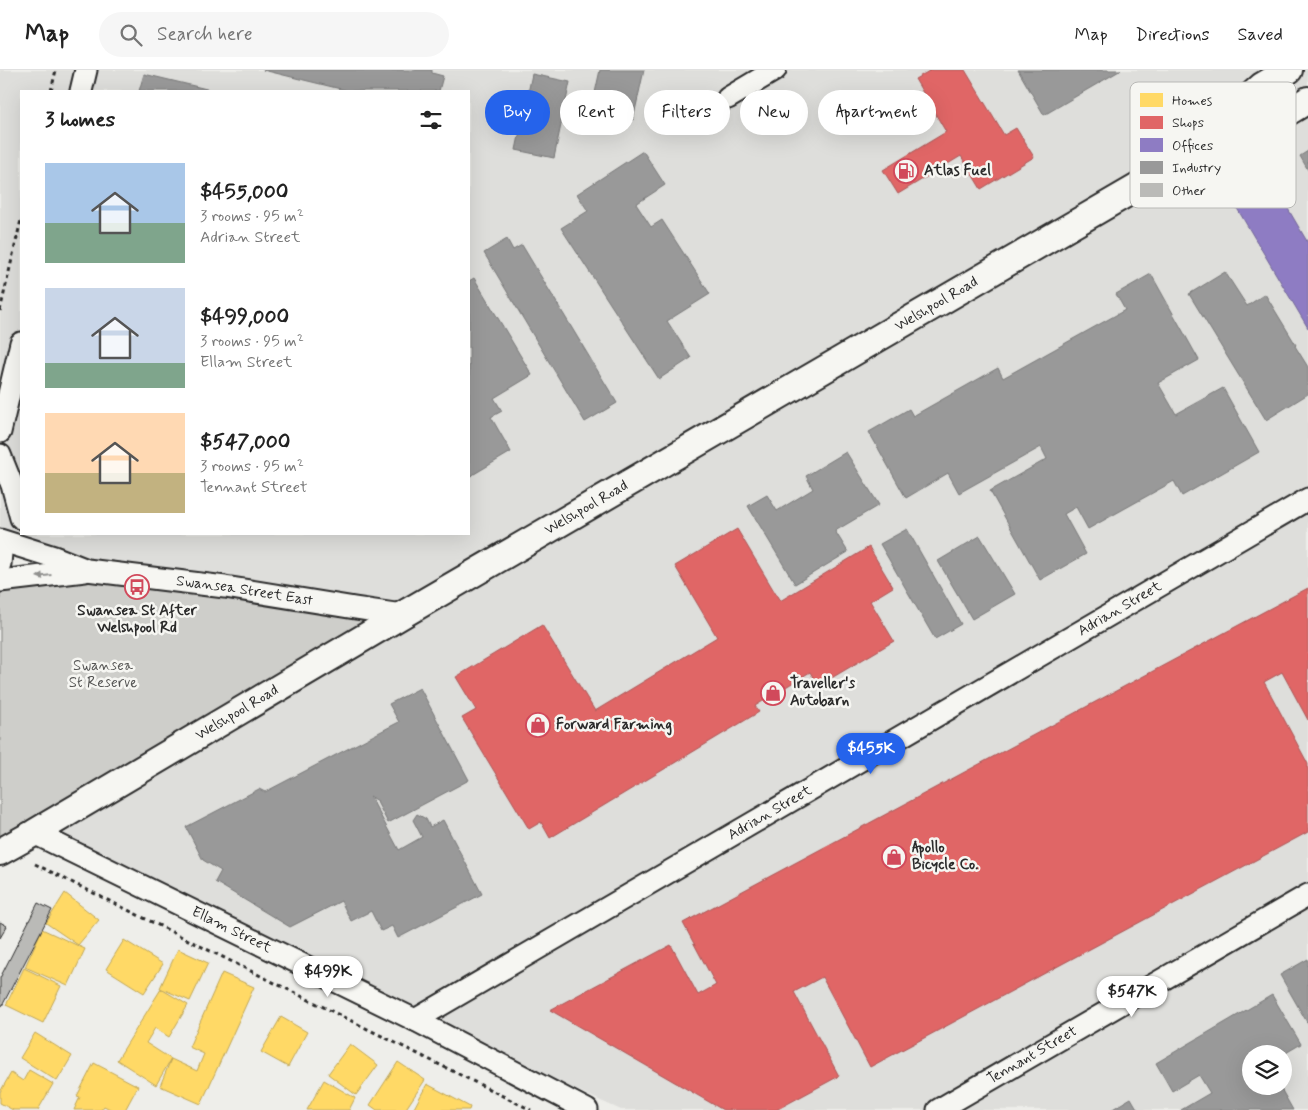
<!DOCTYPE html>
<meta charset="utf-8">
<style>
body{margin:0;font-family:Mynerve,sans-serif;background:#f6f6f6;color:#222;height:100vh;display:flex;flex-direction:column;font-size:19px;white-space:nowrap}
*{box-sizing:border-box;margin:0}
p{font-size:16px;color:#767676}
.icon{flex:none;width:28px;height:28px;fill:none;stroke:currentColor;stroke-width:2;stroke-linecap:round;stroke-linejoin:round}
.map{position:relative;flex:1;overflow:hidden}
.side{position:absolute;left:20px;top:20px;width:450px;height:445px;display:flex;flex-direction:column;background:#fff;border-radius:0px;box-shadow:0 5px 20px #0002}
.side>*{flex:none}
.top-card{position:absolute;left:485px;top:20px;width:475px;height:45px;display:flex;gap:10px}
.fabs{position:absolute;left:1242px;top:975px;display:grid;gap:10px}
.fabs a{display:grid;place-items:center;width:50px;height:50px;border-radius:50%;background:#fff;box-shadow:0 5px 20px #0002;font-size:25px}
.price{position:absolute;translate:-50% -42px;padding:0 11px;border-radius:18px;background:#fff;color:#222;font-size:16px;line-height:32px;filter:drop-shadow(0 1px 2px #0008)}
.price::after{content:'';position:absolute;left:50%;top:30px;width:15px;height:11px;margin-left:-8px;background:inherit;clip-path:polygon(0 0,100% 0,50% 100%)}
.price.selected{background:#2563eb;color:#fff}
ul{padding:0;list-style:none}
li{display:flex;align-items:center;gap:15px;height:125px;padding:0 25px}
li span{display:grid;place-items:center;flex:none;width:140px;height:100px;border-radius:0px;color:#555}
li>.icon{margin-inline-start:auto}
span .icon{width:60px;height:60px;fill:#fffc;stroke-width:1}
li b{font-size:21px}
h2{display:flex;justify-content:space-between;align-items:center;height:60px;padding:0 25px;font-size:21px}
.tag{padding:0 18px;border-radius:22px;background:#fff;box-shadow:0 5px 20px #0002;font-size:18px;line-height:45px}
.tag.selected{background:#2563eb;color:#fff}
header{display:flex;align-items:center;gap:30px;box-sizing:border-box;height:70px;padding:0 25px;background:#fff;border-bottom:1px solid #e0e0e0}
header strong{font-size:24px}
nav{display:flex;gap:28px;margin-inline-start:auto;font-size:18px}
.search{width:350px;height:45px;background:#f6f6f6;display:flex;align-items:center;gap:12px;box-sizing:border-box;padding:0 18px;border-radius:28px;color:#767676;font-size:19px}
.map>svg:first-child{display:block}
.built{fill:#dededb;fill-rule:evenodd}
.green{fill:#cececa;stroke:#7c7c7a}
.homes{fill:#ffd966;stroke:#bfa554}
.shops{fill:#e06666;stroke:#aa5454}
.offices{fill:#8e7cc3;stroke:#706495}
.industry{fill:#999;stroke:#787878}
.building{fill:#babab7;stroke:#2b2b2b}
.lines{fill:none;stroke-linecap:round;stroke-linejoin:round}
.minor-casing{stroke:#2b2b2b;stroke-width:25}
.major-casing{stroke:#2b2b2b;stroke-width:30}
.path{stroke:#2b2b2b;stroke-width:3;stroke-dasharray:4 4;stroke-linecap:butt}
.minor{stroke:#f6f6f2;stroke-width:21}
.major{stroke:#f6f6f2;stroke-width:26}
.oneway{fill:#90908e}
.labels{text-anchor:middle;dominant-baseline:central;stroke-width:5;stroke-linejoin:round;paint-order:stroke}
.poi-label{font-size:15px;font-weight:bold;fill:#2b2b2b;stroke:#f6f6f2;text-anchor:start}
.street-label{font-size:15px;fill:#2b2b2b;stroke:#f6f6f2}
.park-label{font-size:15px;fill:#545453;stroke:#f6f6f2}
.key{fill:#f6f6f2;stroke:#b9b9b6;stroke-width:1}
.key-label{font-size:14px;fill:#2b2b2b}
</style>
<header>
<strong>Map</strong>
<div class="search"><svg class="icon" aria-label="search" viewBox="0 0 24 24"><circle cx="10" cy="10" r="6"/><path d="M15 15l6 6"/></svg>Search here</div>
<nav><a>Map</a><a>Directions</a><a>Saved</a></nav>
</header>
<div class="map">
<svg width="1308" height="1040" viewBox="0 0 1308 1040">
<rect width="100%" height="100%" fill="#eeeeea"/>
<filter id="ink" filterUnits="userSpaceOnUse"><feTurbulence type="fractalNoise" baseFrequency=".02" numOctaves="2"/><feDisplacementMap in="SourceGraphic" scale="10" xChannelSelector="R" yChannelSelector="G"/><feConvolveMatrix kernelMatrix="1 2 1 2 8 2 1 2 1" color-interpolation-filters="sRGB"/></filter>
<g filter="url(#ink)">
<path class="built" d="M0,0H1308V1040H621L37,776L424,544L0,486ZM21,21H469V464H21ZM1251,984H1284V1016H1251Z"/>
<path class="green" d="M93,501L402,545L0,782V511Z"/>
<path class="homes" d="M65,823L99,850L78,875L46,853Z
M42,859L85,879L68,916L25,897Z
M124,870L163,894L144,923L106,899Z
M178,879L208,893L190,931L160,918Z
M24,898L61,916L43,953L6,935Z
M222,903L254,917L201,1034L160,1016L171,989L197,1001L204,984L189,977Z
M161,919L188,935L169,967L155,958L146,973L171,989L156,1015L117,990Z
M281,947L307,962L288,997L261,982Z
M35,963L72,986L57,1011L20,988Z
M350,974L378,995L356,1025L328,1004Z
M398,992L425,1010L405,1040H377L370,1035Z
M94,993L138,1016L125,1040H112L104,1036L101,1040H74L80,1027L77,1026Z
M29,1000L53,1014L38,1040H13L0,1033V1022L11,1003L23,1011Z
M324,1010L355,1028L349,1040H307Z
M427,1014L470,1037L469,1040H413Z"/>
<path class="shops" d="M931,0H965L1004,65L1016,58L1034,87L981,119L961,86L898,124L883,100L946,62L915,9Z
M737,459L780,531L869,477L893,517L870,531L894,571L818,616L810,602L755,636L759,642L550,768L541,752L529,759L462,648L476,640L456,607L542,555L595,641L717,567L675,496Z
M1308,518V650L1282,602L1264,612L1308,694V762L870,997L822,907L794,922L839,1006L776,1040H723L550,940L671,875L698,925L716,915L683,853Z"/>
<path class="offices" d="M1263,96L1308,173V258L1225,118Z"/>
<path class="industry" d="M263,0H432V3L443,6L439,21H349Z
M600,0H644L633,50L591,41Z
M1018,0H1121L1044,45Z
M144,4L215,21H139Z
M532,4L570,12L554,88L516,80Z
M643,81L665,115L636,134L651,157L662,150L710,224L667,251L691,288L659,309L561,158L588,141L577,124Z
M1308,81V100L1300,86Z
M507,169L513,180L522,175L617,333L585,352L484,183Z
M1225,202L1247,236L1265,224L1296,275L1295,276L1308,297V324L1266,350L1189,224Z
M1151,204L1199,290L1158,313L1176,344L1223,318L1259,382L1182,426L1174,411L1088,459L1076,437L1064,444L1086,484L1040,510L990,421L1047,389L1041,377L959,423L948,403L906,428L869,362L909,339L913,346L998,298L1003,308L1125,240L1116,224Z
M474,208L532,305L494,328L502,341L491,347L511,382L469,407V211Z
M846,382L879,435L835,461L848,482L795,514L748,436L767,425L777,441L813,419L806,406Z
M907,459L961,554L935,569L880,474Z
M980,466L1015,524L972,549L938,491Z
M420,618L469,710L388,753L377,732L378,731L370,726L399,780L422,767L413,750L417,744L426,749L430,757L443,750L482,824L398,868L392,856L381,861L371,841L351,851L341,831L290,857L215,812L221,801L203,790L186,757L259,719L265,722L399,652L389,634Z
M1308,889V954L1280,905Z
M1272,925L1301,974L1284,984H1251V1016H1264L1268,1024L1280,1017L1293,1040H1181L1210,1023L1199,1005L1172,1021L1156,993Z
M1131,1028L1138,1040H1111Z"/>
<path class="building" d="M38,833L52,840L2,936L0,935V908Z
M0,852L7,856L0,868Z"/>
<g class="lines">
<defs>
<g id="minor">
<path d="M81,21L86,0"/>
<path d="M728,28L775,0"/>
<path d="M0,362L21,273"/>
<path d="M0,385L12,415L21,448"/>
<path id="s1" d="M0,470L54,487L87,500L225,517L355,538L402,545"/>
<path d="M0,475L1,483L0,494"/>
<path d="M0,511L85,501"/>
<path id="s2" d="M34,763L415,950L587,1040"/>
<path id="s3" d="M415,950L1308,429"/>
<path id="s4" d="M938,1040L1308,825"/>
</g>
<g id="major">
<path d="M1193,78L1262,16L1289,0"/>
<path id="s5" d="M0,782L34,763L402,545L1174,96L1283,45L1308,30"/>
</g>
</defs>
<use href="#minor" class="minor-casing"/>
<use href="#major" class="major-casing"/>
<path class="path" d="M51,21L56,0
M0,241L21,150
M35,794L531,1040"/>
<use href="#minor" class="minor"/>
<use href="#major" class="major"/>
</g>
<defs><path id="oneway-solid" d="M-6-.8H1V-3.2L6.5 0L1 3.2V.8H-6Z" transform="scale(1.25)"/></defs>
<use class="oneway" href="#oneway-solid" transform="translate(44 506) rotate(173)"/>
</g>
<defs>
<symbol id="fuel-ring" viewBox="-11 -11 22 22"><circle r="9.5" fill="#f6f6f2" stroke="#d1495b" stroke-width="1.5"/><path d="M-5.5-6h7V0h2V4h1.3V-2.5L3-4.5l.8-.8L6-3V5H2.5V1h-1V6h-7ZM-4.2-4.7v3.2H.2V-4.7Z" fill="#d1495b"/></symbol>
<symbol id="bus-ring" viewBox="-11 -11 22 22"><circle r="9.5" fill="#f6f6f2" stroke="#d1495b" stroke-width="1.5"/><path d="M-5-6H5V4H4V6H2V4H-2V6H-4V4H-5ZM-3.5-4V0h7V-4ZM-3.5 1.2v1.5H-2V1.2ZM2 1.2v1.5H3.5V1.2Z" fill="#d1495b"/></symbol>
<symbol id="shop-ring" viewBox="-11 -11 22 22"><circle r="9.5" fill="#f6f6f2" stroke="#d1495b" stroke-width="1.5"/><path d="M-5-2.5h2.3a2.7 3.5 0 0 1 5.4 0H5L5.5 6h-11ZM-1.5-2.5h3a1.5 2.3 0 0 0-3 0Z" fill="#d1495b"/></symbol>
</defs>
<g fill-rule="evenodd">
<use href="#fuel-ring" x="892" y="87" width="28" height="28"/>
<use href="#bus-ring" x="123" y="503" width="28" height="28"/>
<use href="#shop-ring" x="759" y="609" width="28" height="28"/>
<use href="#shop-ring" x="524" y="641" width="28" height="28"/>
<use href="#shop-ring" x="880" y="773" width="28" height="28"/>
</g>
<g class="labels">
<g class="poi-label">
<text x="924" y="101">Atlas Fuel</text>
<text x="137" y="541" text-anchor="middle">Swansea St After<tspan x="137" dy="17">Welshpool Rd</tspan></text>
<text x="790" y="614">Traveller's<tspan x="790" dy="17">Autobarn</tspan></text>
<text x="556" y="655">Forward Farming</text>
<text x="912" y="778">Apollo<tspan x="912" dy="17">Bicycle Co.</tspan></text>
</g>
<g class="street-label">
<text stroke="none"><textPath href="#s5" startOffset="1085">Welshpool Road</textPath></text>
<text stroke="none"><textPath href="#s5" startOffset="680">Welshpool Road</textPath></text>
<text stroke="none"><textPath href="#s1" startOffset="251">Swansea Street East</textPath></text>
<text stroke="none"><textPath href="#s3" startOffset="816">Adrian Street</textPath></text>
<text stroke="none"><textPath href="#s5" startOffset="275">Welshpool Road</textPath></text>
<text stroke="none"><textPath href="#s3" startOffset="411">Adrian Street</textPath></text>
<text stroke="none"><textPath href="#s2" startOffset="220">Ellam Street</textPath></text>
<text stroke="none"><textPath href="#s4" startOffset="109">Tennant Street</textPath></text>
</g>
<g class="park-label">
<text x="103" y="596">Swansea<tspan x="103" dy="17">St Reserve</tspan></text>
</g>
</g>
<rect x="1130" y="12" width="166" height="126" rx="8" class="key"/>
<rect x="1140" y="23" width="23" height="14" fill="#ffd966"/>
<rect x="1140" y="46" width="23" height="13" fill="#e06666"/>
<rect x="1140" y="68" width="23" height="14" fill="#8e7cc3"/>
<rect x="1140" y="91" width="23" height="13" fill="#999"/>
<rect x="1140" y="113" width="23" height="14" fill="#babab7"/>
<g class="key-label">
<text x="1172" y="35">Homes</text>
<text x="1172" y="57">Shops</text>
<text x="1172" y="80">Offices</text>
<text x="1172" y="102">Industry</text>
<text x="1172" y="125">Other</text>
</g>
</svg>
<div class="fabs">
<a><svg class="icon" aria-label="layers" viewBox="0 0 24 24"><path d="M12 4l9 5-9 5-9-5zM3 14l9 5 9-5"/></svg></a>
</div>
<b class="price selected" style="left:871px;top:705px">$455K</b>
<b class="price" style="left:328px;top:928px">$499K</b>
<b class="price" style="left:1132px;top:948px">$547K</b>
<div class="top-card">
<a class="tag selected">Buy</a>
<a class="tag">Rent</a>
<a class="tag">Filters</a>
<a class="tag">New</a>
<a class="tag">Apartment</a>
</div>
<section class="side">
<h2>3 homes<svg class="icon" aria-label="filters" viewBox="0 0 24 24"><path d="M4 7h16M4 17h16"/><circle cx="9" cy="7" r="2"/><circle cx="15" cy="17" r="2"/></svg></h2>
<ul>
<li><span style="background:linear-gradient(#a9c7e8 60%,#7fa58c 0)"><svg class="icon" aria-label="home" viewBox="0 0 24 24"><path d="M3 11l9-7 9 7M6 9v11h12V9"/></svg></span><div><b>$455,000</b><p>3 rooms · 95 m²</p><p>Adrian Street</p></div></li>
<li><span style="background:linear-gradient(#c9d6e8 75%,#7fa58c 0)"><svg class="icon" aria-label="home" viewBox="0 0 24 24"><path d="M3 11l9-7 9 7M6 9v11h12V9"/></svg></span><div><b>$499,000</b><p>3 rooms · 95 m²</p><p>Ellam Street</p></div></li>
<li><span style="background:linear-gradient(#ffd9b3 60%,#c2b280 0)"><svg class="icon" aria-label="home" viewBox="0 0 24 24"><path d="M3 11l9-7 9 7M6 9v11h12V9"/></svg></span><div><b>$547,000</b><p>3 rooms · 95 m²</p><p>Tennant Street</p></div></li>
</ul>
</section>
</div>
